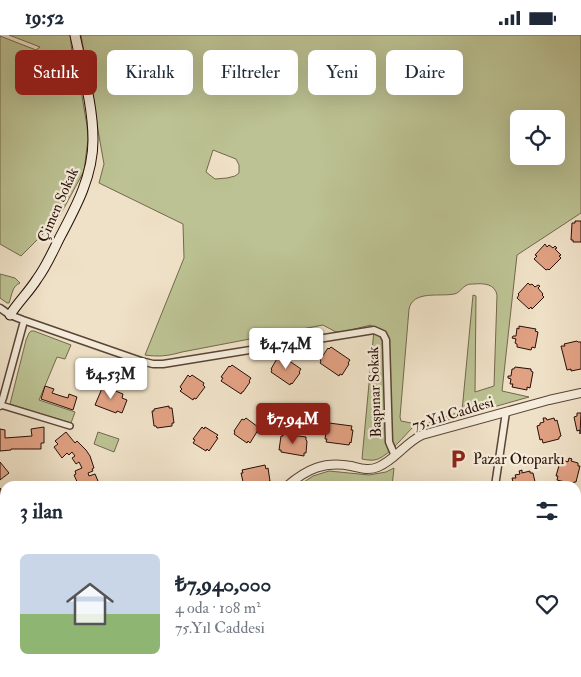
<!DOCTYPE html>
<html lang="tr">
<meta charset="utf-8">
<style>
body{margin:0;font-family:"IM FELL Double Pica",serif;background:#f6f6f7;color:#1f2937;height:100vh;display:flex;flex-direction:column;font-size:19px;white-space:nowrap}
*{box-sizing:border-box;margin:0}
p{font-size:16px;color:#747a83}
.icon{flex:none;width:28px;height:28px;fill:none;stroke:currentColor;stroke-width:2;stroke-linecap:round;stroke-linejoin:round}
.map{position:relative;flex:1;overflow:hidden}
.drawer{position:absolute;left:0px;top:446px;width:581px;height:196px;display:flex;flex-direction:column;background:#fff;border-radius:15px 15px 0 0;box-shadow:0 5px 20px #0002}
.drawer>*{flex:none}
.hud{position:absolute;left:15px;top:15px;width:551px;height:45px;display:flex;gap:10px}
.fabs{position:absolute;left:510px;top:75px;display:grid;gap:10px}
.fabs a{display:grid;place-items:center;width:55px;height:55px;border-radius:8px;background:#fff;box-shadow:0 5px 20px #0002;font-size:25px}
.price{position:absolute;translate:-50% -42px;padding:0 11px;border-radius:5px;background:#fff;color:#222;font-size:16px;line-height:32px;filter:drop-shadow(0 1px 2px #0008)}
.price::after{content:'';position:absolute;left:50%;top:30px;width:15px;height:11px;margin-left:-8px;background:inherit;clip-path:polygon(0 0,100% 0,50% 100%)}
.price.selected{background:#8f2418;color:#fff}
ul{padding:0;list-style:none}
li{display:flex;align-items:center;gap:15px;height:125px;padding:0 20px}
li+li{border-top:1px solid #e0e1e3}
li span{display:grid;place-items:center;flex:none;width:140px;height:100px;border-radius:8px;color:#555}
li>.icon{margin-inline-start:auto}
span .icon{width:60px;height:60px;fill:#fffc;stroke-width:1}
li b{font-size:21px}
h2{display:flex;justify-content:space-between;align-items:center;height:60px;padding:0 20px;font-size:21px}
.pill{padding:0 18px;border-radius:8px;background:#fff;box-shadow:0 5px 20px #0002;font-size:18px;line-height:45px}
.pill.selected{background:#8f2418;color:#fff}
.status{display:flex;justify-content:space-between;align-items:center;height:35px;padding:0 25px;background:#fff;direction:ltr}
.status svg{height:14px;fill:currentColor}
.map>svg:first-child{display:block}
.green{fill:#bcc293;stroke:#72684c;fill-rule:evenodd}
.building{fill:#e1a183;stroke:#270f06}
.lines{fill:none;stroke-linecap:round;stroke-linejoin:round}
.pedestrian-casing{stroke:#594436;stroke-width:8}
.minor-casing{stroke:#594436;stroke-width:9}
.tertiary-casing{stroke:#594436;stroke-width:10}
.secondary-casing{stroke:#270f06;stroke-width:11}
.primary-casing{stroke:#270f06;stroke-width:12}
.pedestrian{stroke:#f5ecdb;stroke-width:5}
.minor{stroke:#f5ecdb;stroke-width:6}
.tertiary{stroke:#f5ecdb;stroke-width:8}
.secondary{stroke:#f5ecdb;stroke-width:9}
.primary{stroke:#efe1c7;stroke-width:10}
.labels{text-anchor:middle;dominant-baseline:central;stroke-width:4.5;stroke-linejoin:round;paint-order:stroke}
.street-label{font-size:15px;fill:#270f06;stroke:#f5ecdb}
.poi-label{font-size:15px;fill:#270f06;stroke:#f5ecdb;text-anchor:start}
</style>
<div class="status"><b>19:52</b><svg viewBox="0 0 49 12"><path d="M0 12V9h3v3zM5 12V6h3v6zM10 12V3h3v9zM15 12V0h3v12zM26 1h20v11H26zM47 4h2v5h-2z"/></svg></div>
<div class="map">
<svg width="581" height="642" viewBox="0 0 581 642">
<rect width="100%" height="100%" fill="#efe1c7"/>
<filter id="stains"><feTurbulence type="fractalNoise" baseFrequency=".004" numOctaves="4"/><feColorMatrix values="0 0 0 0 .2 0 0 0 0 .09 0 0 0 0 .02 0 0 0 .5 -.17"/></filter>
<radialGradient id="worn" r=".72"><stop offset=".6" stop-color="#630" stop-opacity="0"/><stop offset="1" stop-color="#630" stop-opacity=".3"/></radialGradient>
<path class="green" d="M9,0H70L73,25L82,61L87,91L88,104L84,136L58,184L21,221L0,209V1L36,15L40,12Z
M81,0H581V178L517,220L502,356L529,362L426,391V389L429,388L462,376L473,260L476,261L475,357L494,351L497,260C495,249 484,248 474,249C473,249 468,249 467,250C462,252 460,258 454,259C439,262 413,255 409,274L400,382L401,386L411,388L414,391C405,400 389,420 378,424C373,426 367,425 362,424L374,295L371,290L342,297H336L323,290L182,317C168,321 159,322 145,320L184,223L183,189L99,148L104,129ZM519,84H556V121H519ZM213,115L236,124L239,130V138L235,141L227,143L215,144L206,137Z
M0,239L15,243L20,248C12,251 12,260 9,268H7L0,263Z
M31,296H34L71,310L65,324L57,322L39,365L75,377L71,388L10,369L26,305L29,298Z
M98,397L119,404L114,417L94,409Z
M394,433L392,451H357L356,450L344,451H298L313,441L329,436L369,440L386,437Z
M94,638H174L192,642H92Z
M332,638H384V642H332Z"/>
<path class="building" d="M575,186H581V207H573V205H571L572,188H575Z
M545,209L547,212L549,210L553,213L555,211L557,213L555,214L561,220L559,221L561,223L549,235L548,234L546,235L534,224L537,221L535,220Z
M528,248L530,250L532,249L535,252L538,250L540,251L538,253L543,259L542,260L544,262L532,274L531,272L529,274L517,263L519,260L518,259Z
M519,291L536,294L535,296L538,297L535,313L532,312L531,315L517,312V309L515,308L516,304L512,303L513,301H516L517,293L519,294Z
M577,306L578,307H581V334L571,336V334L567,335L561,311H565L564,309Z
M331,312L350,325L348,328L349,329L342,340L340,339L339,341L320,328L321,326L320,325L328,313L329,314Z
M282,321L301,334L299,337L300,338L292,349L291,348L290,350L271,337L272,335L271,334L278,322L280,323Z
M232,330L251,343L249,346L250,347L243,357H242L241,359L221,346L223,343L221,342L229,331L230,332Z
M515,332L531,334V336L533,337L530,353L527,352V355L512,352L513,349H510L511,344L508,343V341H511L512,334H514Z
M188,340L190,342L192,340L204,348L203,350L205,352L196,364L194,363L193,365L180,356L182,354L180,352Z
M45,351L54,354L52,358L61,361L68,363L69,359L77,362L73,375L41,364Z
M103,351L123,359L122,363L127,365L122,378L117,376L116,378L95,370Z
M169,371V373H172L174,388H172V391L157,393L156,391H154L152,376H154V374Z
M577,378H581L580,399V395L577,396L574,382L577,381Z
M246,383L258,392L257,394L258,395L250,408L248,406L247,408L234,399L235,397L234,396L242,384L244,385Z
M543,383H546L547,385L554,383L555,386L557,385L561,401L559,402V404L543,408L542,404L540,405L537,391L540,390V388L544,387Z
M329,388L352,391L351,395H353L351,408L350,407L349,410L326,407L327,404H325L327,391H328Z
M44,392V408H41V414H11V415L0,416V394L5,395V403L32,401L31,394Z
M202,392L204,394L205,392L218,400L216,402L218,403L209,416L207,414L206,416L193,408L195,405L193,404Z
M66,397L75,408L77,406L86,415L90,421L94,433L92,434L93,436L88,438L89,441L95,439L98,446L86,451L83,449L79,451L74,440L76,439L75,436L82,433L79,427L76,429L72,423L75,421L72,417L69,420L67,418L62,423L54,412L58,409L55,406Z
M283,399L306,402V405L307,406L306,418H304V421L281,417V415H279L281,401H283Z
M569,423L572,424L571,426L578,428V431H580L576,447H574L573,449L557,445L558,441H556L560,427L563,428V425L568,427Z
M0,427L9,438L0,445Z
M265,430L266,434L268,433L270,446H269V449L257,451H244L241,438H243L242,435Z
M522,435V438L530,436V438H533L536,451H514L512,443H516L515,440L520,439L519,436Z
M0,453L5,459V475L0,469Z
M581,558V584L576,580V562Z
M5,638H34L32,642H4Z"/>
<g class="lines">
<defs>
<path id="pedestrian" d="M1,370L70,391"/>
<path id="minor" d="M0,273L10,280L23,285L141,326L153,329H163L374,295L383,299L386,305L389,407L395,421
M0,371L3,363L24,286
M495,451L506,377
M472,642V638"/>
<path id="tertiary" d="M287,451C307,434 324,426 351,431C360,433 369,436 378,432C395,425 405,408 422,400L549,365L581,358
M221,638L241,642
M272,638L292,642"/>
<path id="secondary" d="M10,280C18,267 29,257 37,244C46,232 52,218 59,204C76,172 93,141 93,105C93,69 82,34 75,0"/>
<path id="primary" d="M0,506L5,513
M0,545L5,551
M63,638L64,642
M81,638L82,642"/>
</defs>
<use href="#pedestrian" class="pedestrian-casing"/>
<use href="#minor" class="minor-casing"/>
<use href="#tertiary" class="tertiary-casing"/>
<use href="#secondary" class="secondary-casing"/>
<use href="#primary" class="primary-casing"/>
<use href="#pedestrian" class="pedestrian"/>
<use href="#minor" class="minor"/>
<use href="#tertiary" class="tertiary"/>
<use href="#secondary" class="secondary"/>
<use href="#primary" class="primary"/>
</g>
<defs>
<symbol id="parking-bare" viewBox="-9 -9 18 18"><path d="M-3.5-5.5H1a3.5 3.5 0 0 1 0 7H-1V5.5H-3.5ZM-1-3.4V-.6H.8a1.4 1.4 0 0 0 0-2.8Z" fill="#8f2418" stroke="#f5ecdb" stroke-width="2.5" paint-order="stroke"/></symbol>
</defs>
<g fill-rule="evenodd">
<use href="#parking-bare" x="444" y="410" width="28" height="28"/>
</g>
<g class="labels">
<g class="street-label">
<text transform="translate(58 170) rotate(-66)">Çimen Sokak</text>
<text transform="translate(375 357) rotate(-92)">Başpınar Sokak</text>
<text transform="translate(453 379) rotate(-17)">75.Yıl Caddesi</text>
</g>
<g class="poi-label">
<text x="473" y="424">Pazar Otoparkı</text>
</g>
</g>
<rect width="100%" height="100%" filter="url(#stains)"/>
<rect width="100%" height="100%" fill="url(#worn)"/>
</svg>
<div class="fabs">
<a><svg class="icon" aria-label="locate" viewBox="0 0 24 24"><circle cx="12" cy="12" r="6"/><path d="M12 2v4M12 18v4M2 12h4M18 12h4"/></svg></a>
</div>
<b class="price" style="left:286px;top:335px">₺4.74M</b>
<b class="price" style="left:111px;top:365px">₺4.53M</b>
<b class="price selected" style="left:293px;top:410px">₺7.94M</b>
<div class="hud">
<a class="pill selected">Satılık</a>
<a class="pill">Kiralık</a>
<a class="pill">Filtreler</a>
<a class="pill">Yeni</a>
<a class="pill">Daire</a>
</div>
<section class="drawer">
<h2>3 ilan<svg class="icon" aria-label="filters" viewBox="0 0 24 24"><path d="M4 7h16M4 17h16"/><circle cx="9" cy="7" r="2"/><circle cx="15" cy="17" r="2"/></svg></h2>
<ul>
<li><span style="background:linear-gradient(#c9d6e8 60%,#8fb573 0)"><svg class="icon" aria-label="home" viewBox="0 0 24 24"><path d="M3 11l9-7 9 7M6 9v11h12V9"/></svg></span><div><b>₺7,940,000</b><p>4 oda · 108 m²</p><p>75.Yıl Caddesi</p></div><svg class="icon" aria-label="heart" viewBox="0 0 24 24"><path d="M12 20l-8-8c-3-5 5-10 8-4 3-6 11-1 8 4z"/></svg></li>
</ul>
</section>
</div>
